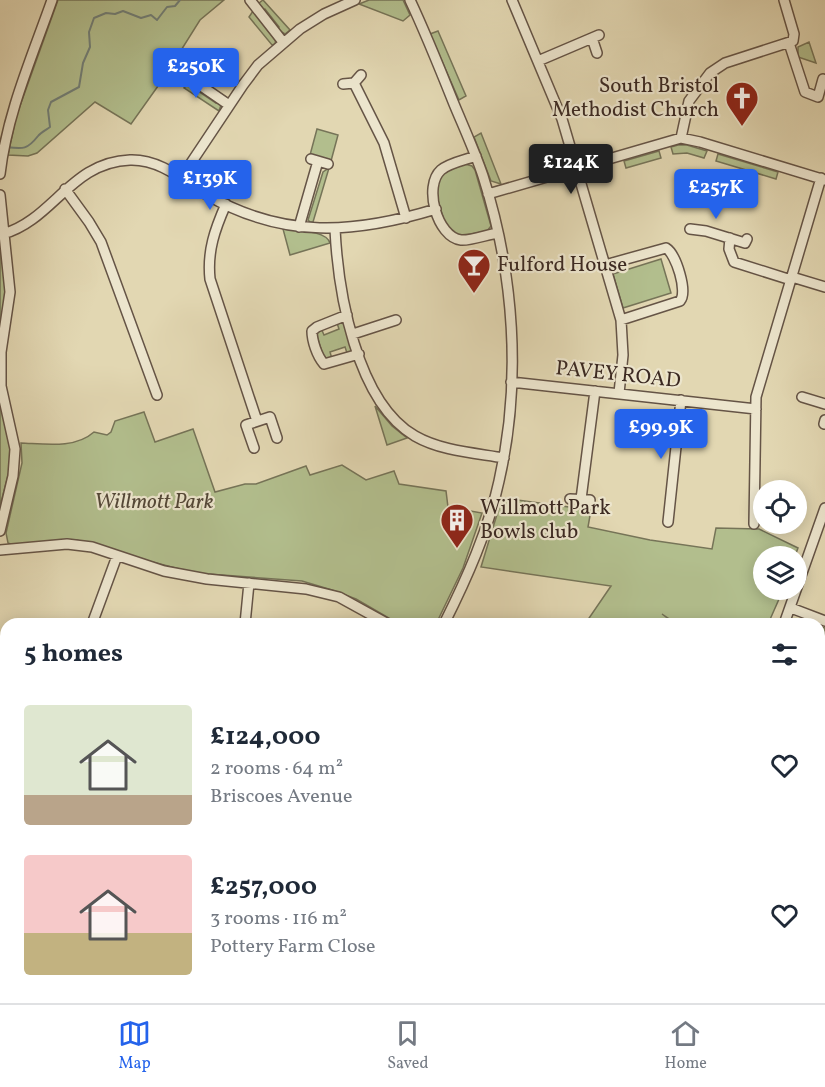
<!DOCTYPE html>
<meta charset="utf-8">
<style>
body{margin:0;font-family:Vollkorn,serif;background:#f6f6f7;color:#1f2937;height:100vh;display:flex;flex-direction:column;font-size:22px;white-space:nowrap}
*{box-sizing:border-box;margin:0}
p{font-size:20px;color:#747a83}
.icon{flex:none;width:33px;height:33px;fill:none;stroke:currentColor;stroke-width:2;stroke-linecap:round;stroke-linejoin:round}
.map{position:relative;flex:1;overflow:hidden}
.sheet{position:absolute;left:0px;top:618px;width:825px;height:386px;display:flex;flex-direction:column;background:#fff;border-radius:18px 18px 0 0;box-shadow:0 3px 15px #0003}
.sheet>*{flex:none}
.fabs{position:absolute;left:753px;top:480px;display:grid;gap:12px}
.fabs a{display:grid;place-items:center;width:54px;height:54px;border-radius:50%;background:#fff;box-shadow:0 3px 15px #0003;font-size:30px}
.price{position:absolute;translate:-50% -51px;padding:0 14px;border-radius:6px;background:#2563eb;color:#fff;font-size:20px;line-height:39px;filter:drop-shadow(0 2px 3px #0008)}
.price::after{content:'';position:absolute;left:50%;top:36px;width:18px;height:14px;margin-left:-9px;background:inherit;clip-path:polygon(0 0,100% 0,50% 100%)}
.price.current{background:#222;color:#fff}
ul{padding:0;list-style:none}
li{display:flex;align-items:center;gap:18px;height:150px;padding:0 24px}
li span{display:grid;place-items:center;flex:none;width:168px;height:120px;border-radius:6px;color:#555}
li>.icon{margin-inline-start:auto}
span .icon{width:72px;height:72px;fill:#fffc;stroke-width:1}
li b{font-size:26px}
h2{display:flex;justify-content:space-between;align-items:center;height:72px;padding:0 24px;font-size:26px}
.dock{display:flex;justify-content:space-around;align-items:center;height:84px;border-top:2px solid #e0e1e3;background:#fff;font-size:16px;color:#747a83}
.dock a{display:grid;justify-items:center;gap:3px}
.dock .current{color:#2563eb}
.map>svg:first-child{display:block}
.green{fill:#b2be8d;stroke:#767458;stroke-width:1.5}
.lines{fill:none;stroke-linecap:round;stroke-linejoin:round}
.stream{stroke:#717f78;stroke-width:2}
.minor-casing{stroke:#655446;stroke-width:12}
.minor{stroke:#ece5cd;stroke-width:9}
.labels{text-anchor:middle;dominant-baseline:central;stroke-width:4.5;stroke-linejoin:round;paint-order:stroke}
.poi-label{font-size:21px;fill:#3b2922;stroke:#ece5cd;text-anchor:start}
.street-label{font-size:21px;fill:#3b2922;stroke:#ece5cd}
.park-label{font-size:21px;font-style:italic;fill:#534737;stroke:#ece5cd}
</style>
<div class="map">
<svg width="825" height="1003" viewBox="0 0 825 1003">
<rect width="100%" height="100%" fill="#e2d7b2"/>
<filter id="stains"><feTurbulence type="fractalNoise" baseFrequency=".00333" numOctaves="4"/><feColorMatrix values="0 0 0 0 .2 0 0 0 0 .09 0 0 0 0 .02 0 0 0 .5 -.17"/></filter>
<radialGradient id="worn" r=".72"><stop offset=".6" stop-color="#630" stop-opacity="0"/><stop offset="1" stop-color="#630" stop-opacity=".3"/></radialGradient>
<path class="green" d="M58,0H224L200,20L163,79L131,124L95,102L37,153L28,156L8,155L16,117Z
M263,0L290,30L285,34L278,30L279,27L265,9L261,10L259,3Z
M369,0H403L410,15L403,21L359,4Z
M253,11L276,38L275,44L272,45L249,17Z
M438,31L466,96L459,100L430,34Z
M809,42L816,63L798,57V47Z
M190,82L192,84V87L216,103L219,101L221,105L219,111L184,88Z
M317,129L338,135L331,161L310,155Z
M481,133L501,184L491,181L474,137Z
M678,145H687L707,151L704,158L687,153L673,154L671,147Z
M659,151L661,158L626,168L624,161Z
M718,154L778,172L776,179L716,161Z
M465,164L472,166L475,170L491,226L487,231L461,236L449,230L445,224L435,190L441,176L447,171Z
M329,168L313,222H310L308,220L323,172Z
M283,229C296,231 326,230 330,243L290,255Z
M0,241L6,288L0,346Z
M661,259L671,293L623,308L613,274Z
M337,323H342L345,325L353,350L347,353L345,347L330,352L332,359H327L323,355L316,333L321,328L324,335L339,329Z
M0,388L11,446L10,468L0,506Z
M375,406L392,426L407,438L387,445Z
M144,412L155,442L193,429L215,492L245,484H256L306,466L310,475L342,465L366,480L394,471L399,484L446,491L448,507L482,513L463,568L436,624H399L356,599L332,590L302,581L195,573L133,557L77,540L13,545L8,543L6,533L22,463L21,443C45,444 75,449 94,432L107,435L111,432L115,421Z
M502,498L591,510L588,527L650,540L712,549L716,528L759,529L798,548L795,556H764V590H783L768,624H677L662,614L675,624H585L611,586L481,567Z
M819,626L825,628V717L819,714Z
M0,993L6,994V998H57L62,1000L63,1003H0Z"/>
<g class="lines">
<path class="stream" d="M6,147C23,149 27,150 38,136C41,132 46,130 50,127L48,110L51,102L79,87L83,63L90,47L89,32L94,18L106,13L115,14L123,11L141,18L151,15L157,20L167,7L175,6L180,0"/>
<defs>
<path id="minor" d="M250,0L283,42
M410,0C426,34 440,69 454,104C464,128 475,152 483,176C514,273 522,381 499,481C488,531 467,578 444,624
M512,0L562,119L621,320L623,355L619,393
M592,38L597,53
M789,43L805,92L818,97L823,79
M538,61L599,35
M178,70L229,105
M173,78L183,62
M354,83L384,143L406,218
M343,84L354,83L361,75
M681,138L689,101L710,73L725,63L793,41L794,34L784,0
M476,156C465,160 449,163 441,170C423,186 437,237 461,240C470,241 489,234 498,233
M311,159L328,164
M0,174C7,113 32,57 52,0
M181,178L243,85L258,65L300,29L324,14L355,0
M65,189L89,222L101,242L157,395
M488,194L681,138L700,142L825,180
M0,195L10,292L1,352V386L15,449L13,476L0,531
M226,204C215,229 207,251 210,279L257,421
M299,227L318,161
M335,229C338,291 356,402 415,436C441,451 475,453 504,458
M690,229L706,231L745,243L747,239
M3,234C53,220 71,162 130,160C160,159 183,180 207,195C284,239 354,234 436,209
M730,238L729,249L734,262L791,280
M605,265L666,248C676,254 688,292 680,301L621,320
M792,277L825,287
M347,315L317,327L312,331C312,341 317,356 324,364L359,354
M353,334L396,320
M511,382L756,409
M802,397L825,404
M824,424L825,420
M254,448L246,425L270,417L277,438
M570,499L590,500
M581,499L595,391
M668,522L681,400
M754,524L756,397L821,178
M0,550L67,544L92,547L164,571L207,579L306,589L339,597L388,624
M791,608L825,621
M92,624L117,556
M245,624L249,583
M784,624L825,508
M819,778L825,781
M0,781L6,784
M819,812L825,802
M0,867L6,869
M0,894L6,876
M0,902L6,904
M819,973L820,1003
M0,989L6,990
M97,998L149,1002
M435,998L440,1003
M634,998L640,1003
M66,1003L67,998
M377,1003L383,998
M535,1003L540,998
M689,1003L693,998"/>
</defs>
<use href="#minor" class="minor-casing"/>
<use href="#minor" class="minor"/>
</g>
<defs>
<symbol id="church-pin" viewBox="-11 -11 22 30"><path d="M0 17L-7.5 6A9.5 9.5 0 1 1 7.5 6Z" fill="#8f2418" stroke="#ece5cd"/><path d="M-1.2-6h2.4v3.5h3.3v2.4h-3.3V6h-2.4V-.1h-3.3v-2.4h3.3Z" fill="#fff"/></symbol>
<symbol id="bar-pin" viewBox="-11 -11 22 30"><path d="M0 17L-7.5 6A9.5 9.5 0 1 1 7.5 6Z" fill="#8f2418" stroke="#ece5cd"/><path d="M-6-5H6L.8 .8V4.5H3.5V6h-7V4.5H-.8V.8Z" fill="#fff"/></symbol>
<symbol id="building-pin" viewBox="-11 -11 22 30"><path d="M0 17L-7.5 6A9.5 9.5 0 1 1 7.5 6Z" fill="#8f2418" stroke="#ece5cd"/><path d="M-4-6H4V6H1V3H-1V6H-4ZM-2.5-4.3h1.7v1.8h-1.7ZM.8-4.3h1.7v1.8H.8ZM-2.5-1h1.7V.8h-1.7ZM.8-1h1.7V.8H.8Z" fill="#fff"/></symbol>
</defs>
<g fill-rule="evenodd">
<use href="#church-pin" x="723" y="79" width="38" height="52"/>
<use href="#bar-pin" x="455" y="246" width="38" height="52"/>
<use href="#building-pin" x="438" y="501" width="38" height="52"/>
</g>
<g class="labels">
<g class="poi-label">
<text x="719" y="86" text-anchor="end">South Bristol<tspan x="719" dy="24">Methodist Church</tspan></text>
<text x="497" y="265">Fulford House</text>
<text x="480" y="508">Willmott Park<tspan x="480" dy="24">Bowls club</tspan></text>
</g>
<g class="street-label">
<text transform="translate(618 375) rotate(6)">PAVEY ROAD</text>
</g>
<g class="park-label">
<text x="154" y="502">Willmott Park</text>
</g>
</g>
<rect width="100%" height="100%" filter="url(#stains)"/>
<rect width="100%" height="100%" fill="url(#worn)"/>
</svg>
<div class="fabs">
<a><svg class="icon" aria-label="locate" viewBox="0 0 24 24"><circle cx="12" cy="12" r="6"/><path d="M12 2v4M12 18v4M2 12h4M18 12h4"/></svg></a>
<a><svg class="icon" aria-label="layers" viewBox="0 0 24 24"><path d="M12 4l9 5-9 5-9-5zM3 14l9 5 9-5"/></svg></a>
</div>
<b class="price" style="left:196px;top:99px">£250K</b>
<b class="price current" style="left:571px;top:195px">£124K</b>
<b class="price" style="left:210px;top:211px">£139K</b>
<b class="price" style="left:716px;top:220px">£257K</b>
<b class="price" style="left:661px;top:460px">£99.9K</b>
<section class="sheet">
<h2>5 homes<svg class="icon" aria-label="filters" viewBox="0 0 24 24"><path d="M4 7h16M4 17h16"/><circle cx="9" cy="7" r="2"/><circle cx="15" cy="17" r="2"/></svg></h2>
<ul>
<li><span style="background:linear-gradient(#dfe7d0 75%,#b9a48a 0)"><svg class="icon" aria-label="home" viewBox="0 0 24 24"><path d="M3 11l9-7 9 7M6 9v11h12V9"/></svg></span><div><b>£124,000</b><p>2 rooms · 64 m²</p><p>Briscoes Avenue</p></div><svg class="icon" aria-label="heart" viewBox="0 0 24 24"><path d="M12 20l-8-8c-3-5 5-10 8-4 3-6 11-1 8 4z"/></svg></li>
<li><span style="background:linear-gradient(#f6c9c9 65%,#c2b280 0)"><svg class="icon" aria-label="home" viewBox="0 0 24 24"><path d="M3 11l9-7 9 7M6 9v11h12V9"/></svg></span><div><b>£257,000</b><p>3 rooms · 116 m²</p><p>Pottery Farm Close</p></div><svg class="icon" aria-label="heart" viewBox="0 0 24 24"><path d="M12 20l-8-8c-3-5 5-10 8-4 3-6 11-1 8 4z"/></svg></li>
</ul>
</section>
</div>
<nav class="dock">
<a class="current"><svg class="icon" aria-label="map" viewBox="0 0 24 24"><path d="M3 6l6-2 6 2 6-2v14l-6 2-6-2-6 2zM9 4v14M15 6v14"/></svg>Map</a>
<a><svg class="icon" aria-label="saved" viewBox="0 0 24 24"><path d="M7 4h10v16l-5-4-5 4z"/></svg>Saved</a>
<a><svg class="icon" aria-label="home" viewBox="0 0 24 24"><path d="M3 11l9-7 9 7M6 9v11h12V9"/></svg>Home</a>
</nav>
